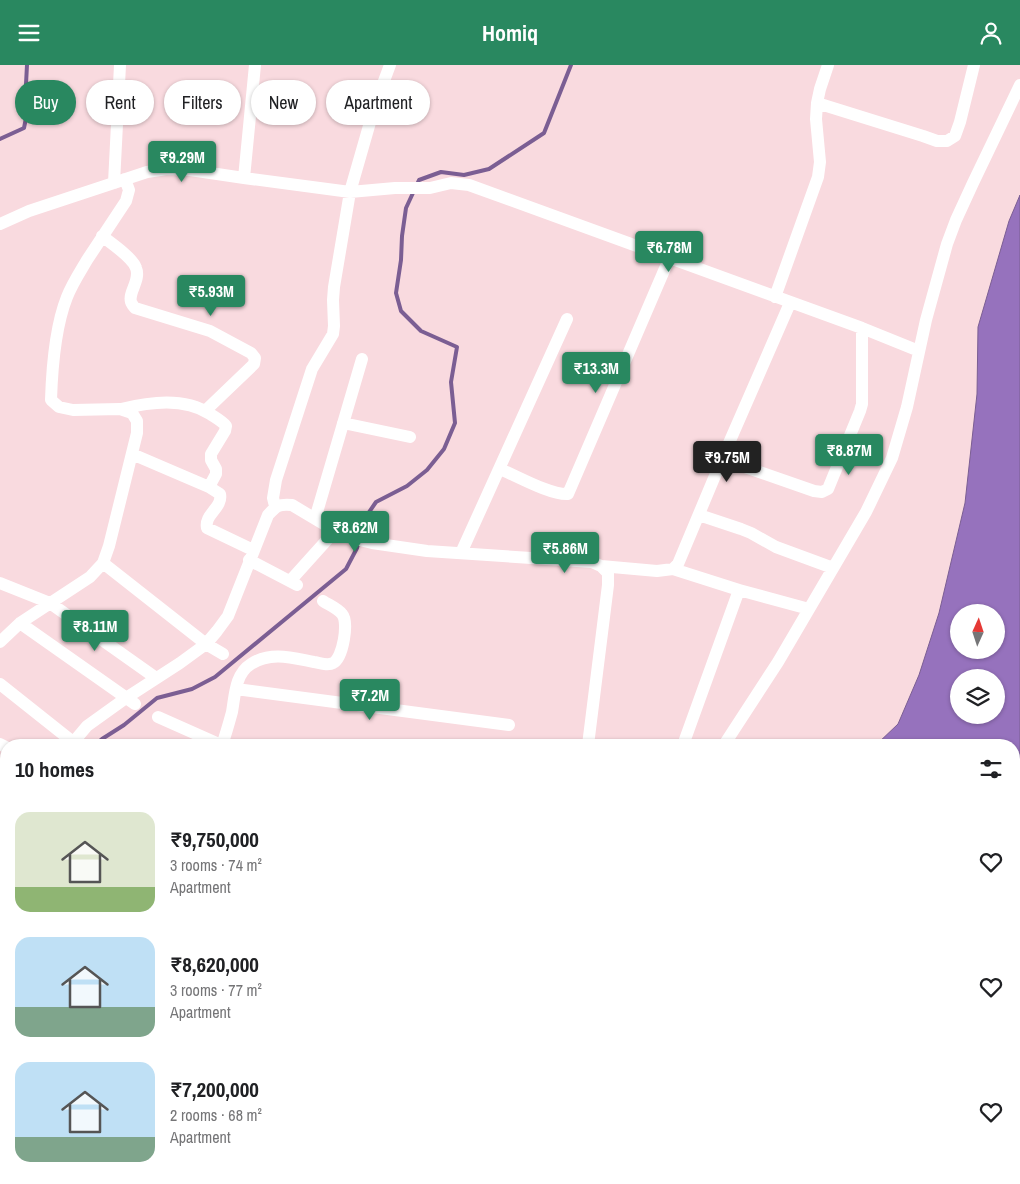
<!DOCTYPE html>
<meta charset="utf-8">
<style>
body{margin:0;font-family:"Archivo Narrow",sans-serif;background:#f6f6f6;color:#202124;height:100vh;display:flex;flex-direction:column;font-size:19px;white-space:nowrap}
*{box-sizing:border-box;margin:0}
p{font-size:16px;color:#757577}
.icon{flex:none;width:28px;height:28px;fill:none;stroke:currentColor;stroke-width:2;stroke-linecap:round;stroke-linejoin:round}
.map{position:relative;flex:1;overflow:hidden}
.drawer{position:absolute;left:0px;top:674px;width:1020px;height:446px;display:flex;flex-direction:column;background:#fff;border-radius:20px 20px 0 0;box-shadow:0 1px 4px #0004}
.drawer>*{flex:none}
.guide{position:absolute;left:15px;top:15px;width:500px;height:45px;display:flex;gap:10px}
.needle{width:32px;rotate:3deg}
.buttons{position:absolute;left:950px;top:539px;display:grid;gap:10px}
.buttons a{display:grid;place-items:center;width:55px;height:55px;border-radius:50%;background:#fff;box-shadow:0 1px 4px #0004;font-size:25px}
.price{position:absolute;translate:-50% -42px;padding:0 11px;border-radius:5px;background:#298860;color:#fff;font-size:16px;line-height:32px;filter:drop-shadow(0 1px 2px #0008)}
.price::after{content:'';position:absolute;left:50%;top:30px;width:15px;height:11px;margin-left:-8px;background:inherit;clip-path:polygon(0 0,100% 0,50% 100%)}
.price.selected{background:#222;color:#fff}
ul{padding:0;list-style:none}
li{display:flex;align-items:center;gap:15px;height:125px;padding:0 15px}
li span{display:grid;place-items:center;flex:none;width:140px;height:100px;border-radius:15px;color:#555}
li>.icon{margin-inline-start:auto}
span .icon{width:60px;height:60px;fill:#fffc;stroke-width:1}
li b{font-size:21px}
h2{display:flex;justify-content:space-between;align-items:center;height:60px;padding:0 15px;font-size:21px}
.chip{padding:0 18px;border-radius:22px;background:#fff;box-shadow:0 1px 4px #0004;font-size:18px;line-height:45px}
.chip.selected{background:#298860;color:#fff}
header{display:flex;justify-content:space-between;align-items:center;height:65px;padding:0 15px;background:#298860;color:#fff;font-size:22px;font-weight:700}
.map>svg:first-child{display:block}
.water{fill:#9672bd;stroke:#7b5e93;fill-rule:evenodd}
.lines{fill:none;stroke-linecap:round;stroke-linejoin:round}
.stream{stroke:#7b5e93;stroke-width:4}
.minor{stroke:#fff;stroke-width:12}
</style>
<header><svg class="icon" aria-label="menu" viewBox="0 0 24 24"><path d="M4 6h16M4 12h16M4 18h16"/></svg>Homiq<svg class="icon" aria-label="person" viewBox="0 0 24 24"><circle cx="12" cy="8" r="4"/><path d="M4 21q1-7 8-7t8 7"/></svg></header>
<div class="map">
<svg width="1020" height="1119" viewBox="0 0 1020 1119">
<rect width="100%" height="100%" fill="#f9dadf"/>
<path class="water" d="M1020,130V972L1014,977V680H876L898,659L919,610L939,548L965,438L977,329L978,262L1009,156ZM959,548H996V585H959ZM959,612H996V650H959Z
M495,1114H902L899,1119H491Z"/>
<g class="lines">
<path class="stream" d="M0,74L24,63L27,48L26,19L27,0
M95,680L102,674L124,660L157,633L192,624L215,612L346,504L357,483L363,456L376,437L407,421L427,405L444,384L455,358L451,317L457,282L421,266L401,246L396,228L401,195L402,171L406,143L419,115L441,107L464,110L489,104L544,68L571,0
M93,1114L94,1119"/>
<path class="minor" d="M817,38L923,71L937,76H947L955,71L960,57L974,0
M244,113L255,0
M114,118L120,0
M0,159L29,146L147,107L167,104L190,105L244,113L350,127L395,123H430L451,118L469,120L862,263L919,286
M102,171C111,178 133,193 136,203C141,215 128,227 131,237C131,238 134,242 135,243L210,266L251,288L255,293L254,299L205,346
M775,232L818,112L820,97L816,54L817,38L820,24L828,0
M121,344C150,337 184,332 210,349C216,353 222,356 226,361L225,366L211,389V395L216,404V409L209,422
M343,358L410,372
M132,389L209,422L220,429C223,443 204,449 207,463L253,485
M722,394L814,426L822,427L828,424L860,346L862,339V263
M500,404C517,411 550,430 568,429L669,194
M275,441L273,433L276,415L312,304L333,269L334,261L333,235L334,222L350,127L375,40L390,0
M699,450L741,464L751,468L776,482L833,503
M315,454L362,294
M461,488L567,254
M249,495L297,520
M103,498L206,579L223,589
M601,501L657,506L673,504L678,499L722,394L790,238
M673,504L739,525L809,544
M290,516L335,466
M0,518L50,538L156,613
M20,558L135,639
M0,577L20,558L90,512L103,498L109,481L137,368V356L132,348L120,344L73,345L59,342L51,335C52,303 55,262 67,232C72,219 80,207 87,195C100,175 113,156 126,136L129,125L125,114
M0,619L73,677
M236,624L509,660
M158,652L221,680
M0,679L6,682
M71,680L87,661L126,633L180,598L206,579L217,566L228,551L268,450C277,440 279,439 292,440L344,471L372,478L427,486L592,497L601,501L608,508V520L588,680
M222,680C226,669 229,658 232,647C235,630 235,609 251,599C271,586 293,593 314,597C320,598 328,601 333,598C343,593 349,557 342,549C337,543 329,540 323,536
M683,680L739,525
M724,680L778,597L866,447L892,393L907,342L926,255L947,179L956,155L973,118L1020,20
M0,1018L6,1019
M1014,1026L1020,1019
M1014,1077L1020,1078
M167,1114L173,1119
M248,1114L255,1119
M344,1114L350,1119
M273,1119L277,1114
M328,1119L331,1114
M382,1119L386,1114
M455,1119L459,1114
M949,1119L952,1114"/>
</g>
</svg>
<div class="buttons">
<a><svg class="needle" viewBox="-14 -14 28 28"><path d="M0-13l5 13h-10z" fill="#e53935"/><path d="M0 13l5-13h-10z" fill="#757577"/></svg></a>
<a><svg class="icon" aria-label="layers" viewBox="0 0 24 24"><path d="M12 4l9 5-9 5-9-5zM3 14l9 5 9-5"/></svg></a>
</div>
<b class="price" style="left:182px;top:118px">₹9.29M</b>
<b class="price" style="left:669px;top:208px">₹6.78M</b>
<b class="price" style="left:211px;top:252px">₹5.93M</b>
<b class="price" style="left:596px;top:329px">₹13.3M</b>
<b class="price" style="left:849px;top:411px">₹8.87M</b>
<b class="price selected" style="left:727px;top:418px">₹9.75M</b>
<b class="price" style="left:355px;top:488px">₹8.62M</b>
<b class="price" style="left:565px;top:509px">₹5.86M</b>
<b class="price" style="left:95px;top:587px">₹8.11M</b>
<b class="price" style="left:370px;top:656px">₹7.2M</b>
<div class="guide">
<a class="chip selected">Buy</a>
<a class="chip">Rent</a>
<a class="chip">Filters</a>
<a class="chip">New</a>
<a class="chip">Apartment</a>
</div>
<section class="drawer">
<h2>10 homes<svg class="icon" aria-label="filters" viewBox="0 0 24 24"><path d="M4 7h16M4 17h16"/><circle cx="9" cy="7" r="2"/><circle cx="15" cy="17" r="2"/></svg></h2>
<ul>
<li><span style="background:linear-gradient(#dfe7d0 75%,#8fb573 0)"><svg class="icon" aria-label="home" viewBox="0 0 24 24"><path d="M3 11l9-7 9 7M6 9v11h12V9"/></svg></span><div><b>₹9,750,000</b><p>3 rooms · 74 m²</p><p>Apartment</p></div><svg class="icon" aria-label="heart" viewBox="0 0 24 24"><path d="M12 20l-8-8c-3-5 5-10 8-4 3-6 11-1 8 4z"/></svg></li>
<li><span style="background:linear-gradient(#bfe0f5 70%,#7fa58c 0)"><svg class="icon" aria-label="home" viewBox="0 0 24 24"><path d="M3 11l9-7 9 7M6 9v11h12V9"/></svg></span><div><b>₹8,620,000</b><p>3 rooms · 77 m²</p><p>Apartment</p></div><svg class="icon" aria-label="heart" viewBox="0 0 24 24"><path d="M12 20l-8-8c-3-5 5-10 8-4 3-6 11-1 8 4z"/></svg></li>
<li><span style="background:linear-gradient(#bfe0f5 75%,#7fa58c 0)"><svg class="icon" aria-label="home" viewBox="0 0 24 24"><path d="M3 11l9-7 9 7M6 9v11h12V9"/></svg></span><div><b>₹7,200,000</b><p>2 rooms · 68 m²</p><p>Apartment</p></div><svg class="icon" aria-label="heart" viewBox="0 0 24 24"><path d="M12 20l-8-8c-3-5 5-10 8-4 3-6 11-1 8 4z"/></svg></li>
</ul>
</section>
</div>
